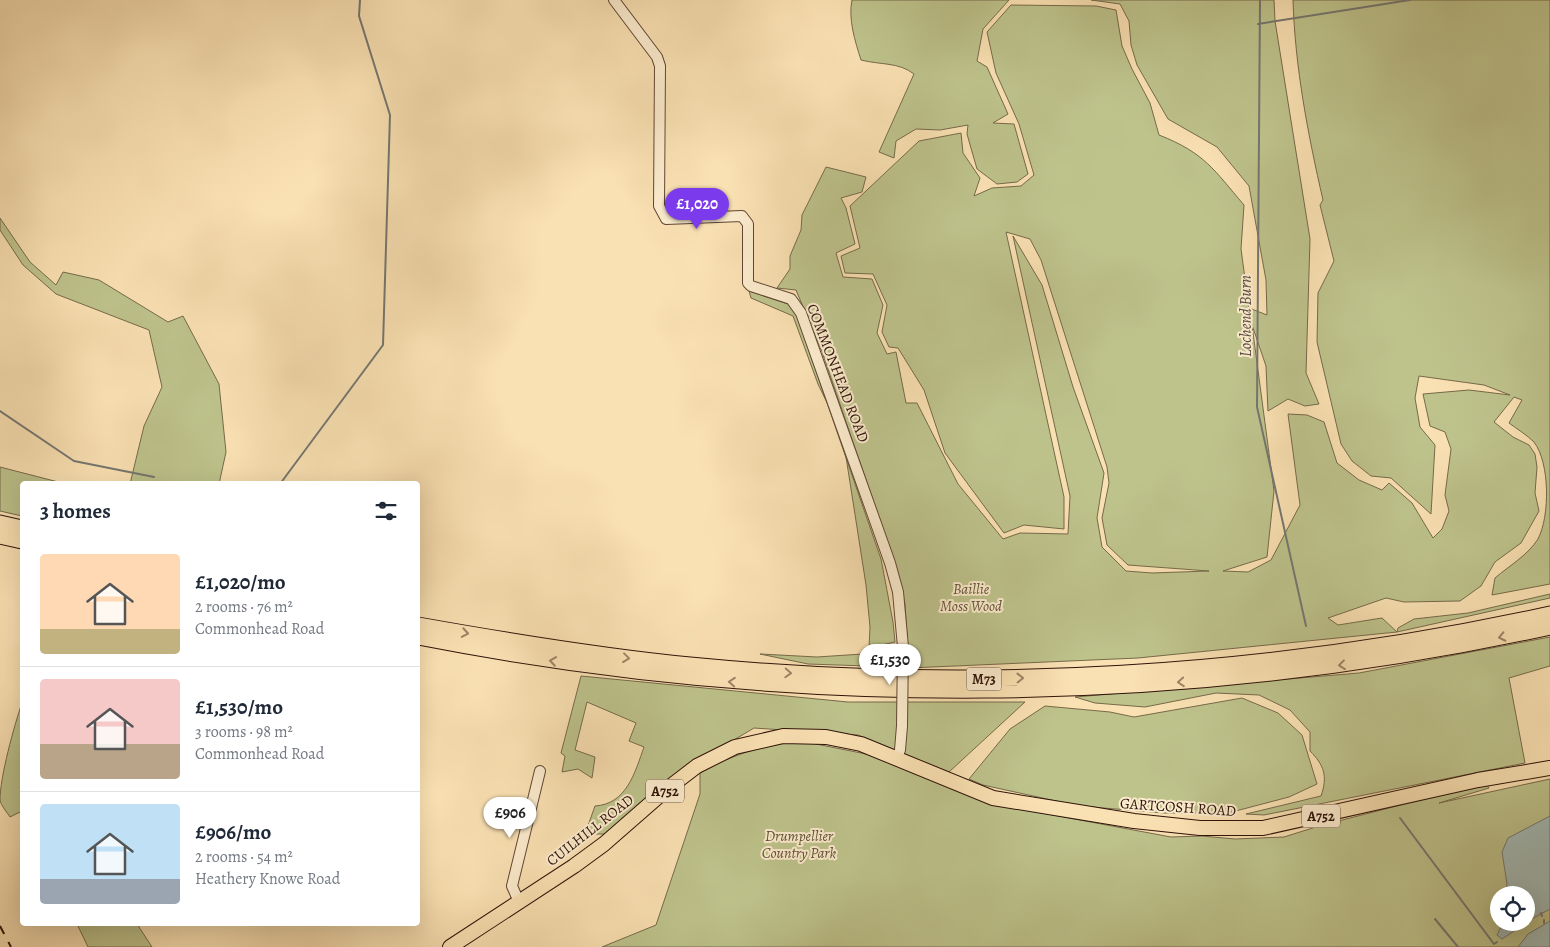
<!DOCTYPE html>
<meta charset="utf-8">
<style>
body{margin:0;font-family:Alegreya,serif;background:#f2f2f3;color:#1f2937;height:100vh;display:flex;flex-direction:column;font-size:19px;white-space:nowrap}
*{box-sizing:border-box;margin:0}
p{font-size:16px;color:#747a83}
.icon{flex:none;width:28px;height:28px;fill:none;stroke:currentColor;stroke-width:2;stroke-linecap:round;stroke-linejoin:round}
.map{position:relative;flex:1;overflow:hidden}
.side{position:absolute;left:20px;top:481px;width:400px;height:445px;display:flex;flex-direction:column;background:#fff;border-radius:5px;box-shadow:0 5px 20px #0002}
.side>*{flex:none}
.buttons{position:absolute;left:1490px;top:886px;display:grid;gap:10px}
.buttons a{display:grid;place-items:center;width:45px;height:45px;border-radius:50%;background:#fff;box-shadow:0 5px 20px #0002;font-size:25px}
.price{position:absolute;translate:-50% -42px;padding:0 11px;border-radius:18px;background:#fff;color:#222;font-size:16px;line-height:32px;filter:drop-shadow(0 1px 2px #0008)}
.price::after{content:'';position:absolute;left:50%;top:30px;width:15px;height:11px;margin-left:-8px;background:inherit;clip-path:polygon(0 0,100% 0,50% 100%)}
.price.selected{background:#7c3aed;color:#fff}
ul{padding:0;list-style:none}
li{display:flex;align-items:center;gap:15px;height:125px;padding:0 20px}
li+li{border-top:1px solid #e0e1e3}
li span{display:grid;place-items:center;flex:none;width:140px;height:100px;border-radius:5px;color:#555}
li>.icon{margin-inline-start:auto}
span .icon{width:60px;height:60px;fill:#fffc;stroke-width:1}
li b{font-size:21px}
h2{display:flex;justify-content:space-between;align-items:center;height:60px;padding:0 20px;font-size:21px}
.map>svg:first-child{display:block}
.green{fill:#bec38c;stroke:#766a4a;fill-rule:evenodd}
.water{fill:#a2bbb7;stroke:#747771}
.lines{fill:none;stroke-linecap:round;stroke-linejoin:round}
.stream{stroke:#747771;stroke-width:2}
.minor-casing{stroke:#614633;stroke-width:12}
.major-casing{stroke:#2e1208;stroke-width:16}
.highway-casing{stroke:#2e1208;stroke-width:17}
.minor{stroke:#fcecce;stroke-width:10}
.major{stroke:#fae1b3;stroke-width:14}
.highway{stroke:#fae1b3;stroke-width:15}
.rail{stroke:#2e1208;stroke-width:2;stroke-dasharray:9 9;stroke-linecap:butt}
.minor-bridge-casing{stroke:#614633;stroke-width:12;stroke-linecap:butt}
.minor-bridge{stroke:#fcecce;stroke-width:10}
.oneway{stroke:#9e8466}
.labels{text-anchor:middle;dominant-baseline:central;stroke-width:4;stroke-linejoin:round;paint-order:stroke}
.shield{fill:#fcecce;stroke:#6c5343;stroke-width:1}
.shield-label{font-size:14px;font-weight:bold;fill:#2e1208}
.street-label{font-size:15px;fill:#2e1208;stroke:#fcecce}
.park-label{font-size:15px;font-style:italic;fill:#605036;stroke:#fcecce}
.water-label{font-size:16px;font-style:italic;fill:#574d45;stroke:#fcecce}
</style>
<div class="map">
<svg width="1550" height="947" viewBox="0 0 1550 947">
<rect width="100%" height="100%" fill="#fae1b3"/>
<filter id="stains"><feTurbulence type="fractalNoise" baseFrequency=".004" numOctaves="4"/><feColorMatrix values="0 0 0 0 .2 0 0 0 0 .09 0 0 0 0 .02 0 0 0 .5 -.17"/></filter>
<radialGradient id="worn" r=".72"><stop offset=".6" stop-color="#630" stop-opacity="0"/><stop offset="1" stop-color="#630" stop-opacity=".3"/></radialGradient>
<path class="green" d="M852,0H1009L983,29L977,61L987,67L1008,114L993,123L1014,124L1028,174L1017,182L997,184L977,169L967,134L968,125L940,130L916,129L896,141L894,158L879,152L914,74C899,62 880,65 861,60C855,41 848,19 852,0Z
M1091,0H1274L1275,21L1310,239L1306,373L1319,404L1305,406L1288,399L1268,411L1266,366L1252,325L1274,491L1267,557L1223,571L1248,572L1271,560L1300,505L1288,414L1307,415L1324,422L1337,463L1359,480L1382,490L1389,483L1412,503L1433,538L1442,529L1449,511L1445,495L1451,449L1445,432L1430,426L1423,394L1469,390L1510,395L1484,385L1419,376L1415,398L1420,427L1435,445L1431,514L1391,478L1371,476L1352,461L1341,444L1317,342L1318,293L1334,261L1320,205L1323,200C1308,135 1295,67 1293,0H1550V584L1492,595L1495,578C1509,566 1528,555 1538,539C1550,516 1550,463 1534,442C1527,435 1517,429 1509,423L1522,400L1514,397L1494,422L1513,437L1529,445L1535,454L1537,467L1535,493L1539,511L1521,543L1495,562L1481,586L1460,601L1404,602L1386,598L1328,618L1338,625L1382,618L1397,632L1398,628L1414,619L1468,613L1550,594V598L1397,632L1138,658L909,668L905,604L898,573L822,352L796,290L777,288L790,269V256L801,230L802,215L826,167L866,177L862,192L841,198L846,208L855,244L836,253L843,277L872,279L883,305L877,333L887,354L896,352L906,403H917L958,484L1003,539L1020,533L1068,534L1070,496L1013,236L1042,285L1073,387L1104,473L1097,518L1102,547L1126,571L1152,573L1209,571L1128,565L1107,545L1102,518L1109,483L1107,467L1041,260L1030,239L1006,232L1064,497V529L1024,525L1004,533L945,453L924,390L898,348L889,347L882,332L887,305L873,274L845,273L841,256L860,248L850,206L919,141L961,133L963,153L980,178L974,196L992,188L1021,186L1034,175L1019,124L996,73L987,32L1011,5L1096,6L1116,10L1122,46L1132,69L1150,103L1159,135C1205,153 1214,170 1244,205L1241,249L1249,308L1267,315L1266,280L1249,186L1217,147L1168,119L1137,65L1131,45L1129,21L1120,4Z
M0,218L30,262L56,285L63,272L99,280L168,322L183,316L219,384L226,452L219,484H130L144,426L162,387L149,330L56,294L23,265L0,230Z
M749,291L788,304L797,316L881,559L893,622L895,642L869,648L870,627L866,585L846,457L831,411L818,384L793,316L751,298Z
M0,467L66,484H22V516L0,511Z
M1550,637V666L1509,678L1525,763L1264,815L1246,814L1321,796C1328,776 1324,765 1310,751V732L1290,710L1259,695L1216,693L1145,707L1095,703L1075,697L1359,673Z
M893,652L896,667L808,664L760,654L817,657Z
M581,676L848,702H1025L949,772L858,735L754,728L695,763L608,834H585L595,806C627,804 635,772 644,747L629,741L636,723L587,702L575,750L595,757L592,778L578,769L562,772L565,756L561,753Z
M1242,698L1278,713L1302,735L1317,784L1289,797L1228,813H1165L1079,806L983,785L969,779L1010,729L1045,706L1110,712L1134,717Z
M22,703V811L10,817C7,812 1,806 0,800C0,777 14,726 22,703Z
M801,741L876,756L1010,807L1171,837L1202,836L1235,839L1284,837L1319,826L1486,783L1489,788L1439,803L1550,779V947H602L656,925L700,794V773C735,753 762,746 801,741ZM1499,895H1526V922H1499Z
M77,924H137L152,947H88Z"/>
<path class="water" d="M1550,816V909L1526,922V895H1506L1507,884L1502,852L1508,838Z
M1550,921V947H1518L1528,934Z
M1503,923V922L1526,923L1502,939L1497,935Z"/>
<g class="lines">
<path class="stream" d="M1260,0L1257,407L1306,626
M1258,24L1410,0
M0,411L74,461L154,477
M225,483L226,484
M280,484L383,345L390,115L359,16L360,0
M1400,818L1494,944L1497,942
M1541,913L1542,916
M1435,919L1458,947
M1544,920V923"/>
<defs>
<path id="minor" d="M614,0L657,57L660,66L659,206L666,219L742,216L748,224V283L751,286L791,299L801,313L890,563L898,592L903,647
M897,758L900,750L902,726
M519,902L512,886L540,771"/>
<path id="major" d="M450,947L574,866L604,844L667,789L697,766L735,747L783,736L826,737L861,744L993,798L1134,821L1200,828H1263L1478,780L1550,768"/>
<path id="highway" d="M0,523L22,528
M0,536L22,541
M418,625C508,641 598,656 690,665C977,693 1268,676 1550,614
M418,637C792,710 1177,709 1550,627"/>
</defs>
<use href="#minor" class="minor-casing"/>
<use href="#major" class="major-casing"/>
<use href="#highway" class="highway-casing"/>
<use href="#minor" class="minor"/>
<use href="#major" class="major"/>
<use href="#highway" class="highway"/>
<path class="rail" d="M0,926L11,947"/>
<defs>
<path id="minor-bridge" d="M902,726L903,647"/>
</defs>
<use href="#minor-bridge" class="minor-bridge-casing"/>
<use href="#minor-bridge" class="minor-bridge"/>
</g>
<defs><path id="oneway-chevron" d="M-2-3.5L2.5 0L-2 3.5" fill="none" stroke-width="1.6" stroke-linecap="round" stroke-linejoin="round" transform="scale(1.25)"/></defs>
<g class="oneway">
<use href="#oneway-chevron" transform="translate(465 633) rotate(10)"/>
<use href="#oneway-chevron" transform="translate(1502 637) rotate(168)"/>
<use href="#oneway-chevron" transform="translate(626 658) rotate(7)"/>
<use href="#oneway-chevron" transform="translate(553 661) rotate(-172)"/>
<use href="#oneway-chevron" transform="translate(1342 665) rotate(173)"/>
<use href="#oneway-chevron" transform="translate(788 673) rotate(3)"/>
<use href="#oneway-chevron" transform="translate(1020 678) rotate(-1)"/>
<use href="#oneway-chevron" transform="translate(732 682) rotate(-176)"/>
<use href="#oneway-chevron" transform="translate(1181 682) rotate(176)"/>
</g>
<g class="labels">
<g class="shield">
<rect x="966.5" y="667.5" width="35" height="23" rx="4"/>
<rect x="646" y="779.5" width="38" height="23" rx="4"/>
<rect x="1302" y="804.5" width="38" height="23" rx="4"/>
</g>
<g class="shield-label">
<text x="984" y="679">M73</text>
<text x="665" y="791">A752</text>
<text x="1321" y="816">A752</text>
</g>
<g class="street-label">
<text transform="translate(838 373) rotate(69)">COMMONHEAD ROAD</text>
<text transform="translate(1178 807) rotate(4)">GARTCOSH ROAD</text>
<text transform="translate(590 830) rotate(-38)">CUILHILL ROAD</text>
</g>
<g class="park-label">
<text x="971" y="589">Baillie<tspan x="971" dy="17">Moss Wood</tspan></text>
<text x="799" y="836">Drumpellier<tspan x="799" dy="17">Country Park</tspan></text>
</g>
<g class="water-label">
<text transform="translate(1246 316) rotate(-90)">Lochend Burn</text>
</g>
</g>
<rect width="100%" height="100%" filter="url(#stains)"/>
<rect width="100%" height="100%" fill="url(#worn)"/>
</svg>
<div class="buttons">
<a><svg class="icon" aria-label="locate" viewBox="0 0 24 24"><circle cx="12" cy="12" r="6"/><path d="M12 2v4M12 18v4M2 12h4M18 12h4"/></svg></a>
</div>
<b class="price selected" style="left:697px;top:230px">£1,020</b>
<b class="price" style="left:890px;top:686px">£1,530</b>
<b class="price" style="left:510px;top:839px">£906</b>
<section class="side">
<h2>3 homes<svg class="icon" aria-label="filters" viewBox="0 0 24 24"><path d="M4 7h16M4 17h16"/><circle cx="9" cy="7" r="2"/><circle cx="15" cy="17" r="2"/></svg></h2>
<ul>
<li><span style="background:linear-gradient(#ffd9b3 75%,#c2b280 0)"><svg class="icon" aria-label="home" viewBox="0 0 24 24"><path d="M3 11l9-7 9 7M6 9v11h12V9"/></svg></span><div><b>£1,020/mo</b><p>2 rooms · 76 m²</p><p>Commonhead Road</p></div></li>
<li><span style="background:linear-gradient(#f6c9c9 65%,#b9a48a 0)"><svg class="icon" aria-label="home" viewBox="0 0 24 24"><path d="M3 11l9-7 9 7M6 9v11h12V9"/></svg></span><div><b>£1,530/mo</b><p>3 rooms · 98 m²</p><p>Commonhead Road</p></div></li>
<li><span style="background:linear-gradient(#bfe0f5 75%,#9aa5b1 0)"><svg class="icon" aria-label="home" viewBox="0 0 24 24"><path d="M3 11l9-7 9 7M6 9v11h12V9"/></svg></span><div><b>£906/mo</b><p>2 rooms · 54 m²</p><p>Heathery Knowe Road</p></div></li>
</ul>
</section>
</div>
